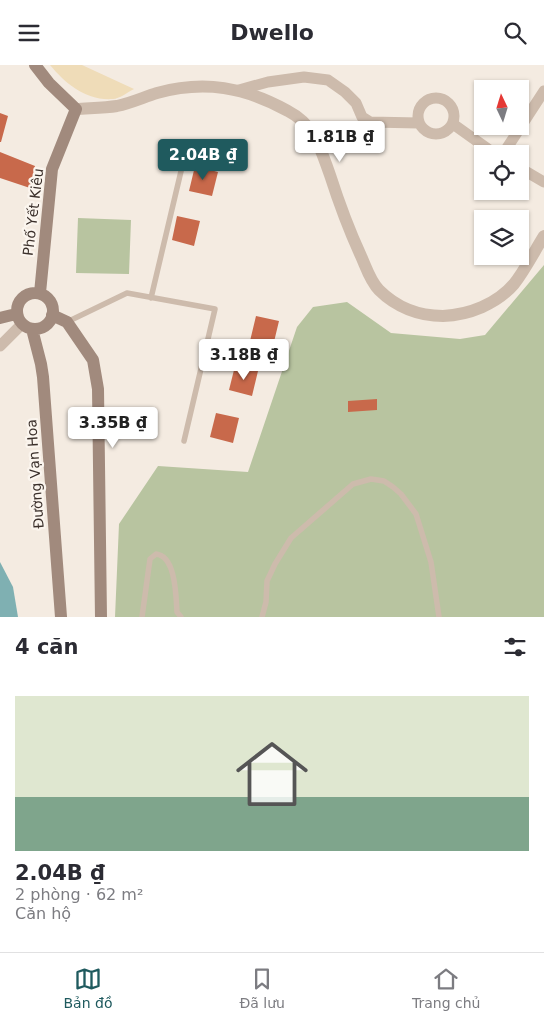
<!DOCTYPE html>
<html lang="vi">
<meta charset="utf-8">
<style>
body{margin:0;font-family:"DejaVu Sans",sans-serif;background:#f2f2f3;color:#2b2b33;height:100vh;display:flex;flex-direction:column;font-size:19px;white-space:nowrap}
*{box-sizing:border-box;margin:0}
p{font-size:16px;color:#7c7c81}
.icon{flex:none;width:28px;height:28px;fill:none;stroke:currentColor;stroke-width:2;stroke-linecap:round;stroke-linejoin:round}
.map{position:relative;height:552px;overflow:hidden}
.panel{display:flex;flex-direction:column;background:#fff;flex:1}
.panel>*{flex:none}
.needle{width:32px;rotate:356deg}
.tools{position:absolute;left:474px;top:15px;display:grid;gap:10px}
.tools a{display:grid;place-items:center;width:55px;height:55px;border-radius:0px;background:#fff;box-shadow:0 1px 4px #0004;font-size:25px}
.price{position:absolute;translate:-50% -42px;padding:0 11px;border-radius:5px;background:#fff;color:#222;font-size:16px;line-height:32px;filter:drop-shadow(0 1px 2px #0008)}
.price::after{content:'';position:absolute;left:50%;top:30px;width:15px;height:11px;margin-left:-8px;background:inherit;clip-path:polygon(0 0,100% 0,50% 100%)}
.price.current{background:#1f5a5e;color:#fff}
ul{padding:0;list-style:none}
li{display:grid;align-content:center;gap:10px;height:265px;padding:0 15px}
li+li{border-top:1px solid #e1e1e2}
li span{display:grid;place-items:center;height:155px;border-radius:0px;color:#555}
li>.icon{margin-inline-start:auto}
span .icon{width:90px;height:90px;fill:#fffc;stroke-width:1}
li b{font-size:21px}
h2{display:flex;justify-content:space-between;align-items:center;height:60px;padding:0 15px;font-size:21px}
header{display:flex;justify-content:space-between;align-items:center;height:65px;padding:0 15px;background:#fff;font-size:22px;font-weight:600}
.dock{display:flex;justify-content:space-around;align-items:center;height:70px;border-top:1px solid #e1e1e2;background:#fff;font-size:14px;color:#7c7c81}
.dock a{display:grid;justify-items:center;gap:2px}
.dock .current{color:#1f5a5e}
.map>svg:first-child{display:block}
.green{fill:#b8c4a0}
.sand{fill:#efdcb8}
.water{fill:#7fb0b2}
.building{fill:#c8694b}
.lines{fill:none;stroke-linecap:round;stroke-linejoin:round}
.service{stroke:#cdbbac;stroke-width:5.5}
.minor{stroke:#cdbbac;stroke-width:11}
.tertiary{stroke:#cdbbac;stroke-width:12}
.secondary{stroke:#a18a7d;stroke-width:12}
.labels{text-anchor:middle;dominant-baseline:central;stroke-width:4.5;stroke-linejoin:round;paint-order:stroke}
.street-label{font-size:14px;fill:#3b302b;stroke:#fbf5ee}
</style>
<header><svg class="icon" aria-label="menu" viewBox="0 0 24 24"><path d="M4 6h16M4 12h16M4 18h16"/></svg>Dwello<svg class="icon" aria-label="search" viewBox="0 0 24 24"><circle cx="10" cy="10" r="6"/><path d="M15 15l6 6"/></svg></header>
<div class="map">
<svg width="544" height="552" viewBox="0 0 544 552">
<rect width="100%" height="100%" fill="#f4ebe1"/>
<path class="green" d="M78,153L131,155L129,209L76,208Z
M544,200V552H115L119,459L158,401L248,407L297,262L313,242L347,237L391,268L460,274L485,270Z"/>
<path class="sand" d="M50,0H82L134,24C128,27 119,34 113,34C86,36 66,19 50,0Z"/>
<path class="water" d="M0,497L13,522L18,552H0Z"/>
<path class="building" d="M0,48L8,51L1,77H0Z
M0,87L35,101L30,123L0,113Z
M195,101L218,107L212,131L189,126Z
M177,151L200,156L194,181L172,175Z
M256,251L279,256L273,281L250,276Z
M235,301L258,306L252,331L229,325Z
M377,334V345L348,347V336Z
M216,348L239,353L233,378L210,372Z"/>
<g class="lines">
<path class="service" d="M151,233L182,102
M67,257L127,228L215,244L184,376
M142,552L150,494L156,489C176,491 176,532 177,547L181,552
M262,552L266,537L267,516L275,499L291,473L353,419L371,414L384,416L393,422L401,429L416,449L431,497L439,552"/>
<path class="minor" d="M239,25L268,17L304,12L328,15L345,27L356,38L362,52L370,57L419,58
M418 51a18 18 0 1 1 36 0a18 18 0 1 1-36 0Z
M453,59L495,89
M503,89L544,26
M520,103L544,117
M0,281L22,259"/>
<path class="tertiary" d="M76,44C89,43 104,43 117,41C131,38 144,32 157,28C204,15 245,22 288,46C315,60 320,83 330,110C339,138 349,165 361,191C366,202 370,216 379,225C396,242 419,251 443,251C469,250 497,239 514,219C525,205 534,187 544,171"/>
<path class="secondary" d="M35,0L49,18L76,44L52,104L40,228
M17 246a18 18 0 1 1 36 0a18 18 0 1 1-36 0Z
M52,250L67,257L93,295L98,324L101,552
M0,253L16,249
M32,264L41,299L43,312L61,552"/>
</g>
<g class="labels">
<g class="street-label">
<text transform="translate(33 147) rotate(-83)">Phố Yết Kiêu</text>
<text transform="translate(35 409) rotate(-94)">Đường Vạn Hoa</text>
</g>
</g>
</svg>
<div class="tools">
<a><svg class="needle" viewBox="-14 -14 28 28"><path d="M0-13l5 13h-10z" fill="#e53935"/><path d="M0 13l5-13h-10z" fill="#7c7c81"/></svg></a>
<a><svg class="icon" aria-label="locate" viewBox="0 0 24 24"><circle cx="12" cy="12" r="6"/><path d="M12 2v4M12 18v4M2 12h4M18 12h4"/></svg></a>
<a><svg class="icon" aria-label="layers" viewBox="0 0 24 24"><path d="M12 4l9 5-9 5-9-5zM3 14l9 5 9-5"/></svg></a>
</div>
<b class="price" style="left:340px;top:98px">1.81B ₫</b>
<b class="price current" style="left:203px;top:116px">2.04B ₫</b>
<b class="price" style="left:244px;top:316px">3.18B ₫</b>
<b class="price" style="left:113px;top:384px">3.35B ₫</b>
</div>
<section class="panel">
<h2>4 căn<svg class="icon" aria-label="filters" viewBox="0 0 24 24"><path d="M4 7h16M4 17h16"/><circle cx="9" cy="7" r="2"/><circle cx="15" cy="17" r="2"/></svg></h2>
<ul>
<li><span style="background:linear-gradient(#dfe7d0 65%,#7fa58c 0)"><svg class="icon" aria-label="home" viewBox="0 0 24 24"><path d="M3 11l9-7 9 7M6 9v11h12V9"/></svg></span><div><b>2.04B ₫</b><p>2 phòng · 62 m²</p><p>Căn hộ</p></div></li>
</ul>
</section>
<nav class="dock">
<a class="current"><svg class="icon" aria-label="map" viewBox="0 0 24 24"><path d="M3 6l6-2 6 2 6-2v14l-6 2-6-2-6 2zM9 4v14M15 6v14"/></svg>Bản đồ</a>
<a><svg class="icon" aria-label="saved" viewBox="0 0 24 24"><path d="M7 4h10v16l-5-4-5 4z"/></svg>Đã lưu</a>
<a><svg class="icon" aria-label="home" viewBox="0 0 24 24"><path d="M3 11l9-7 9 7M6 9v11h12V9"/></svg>Trang chủ</a>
</nav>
